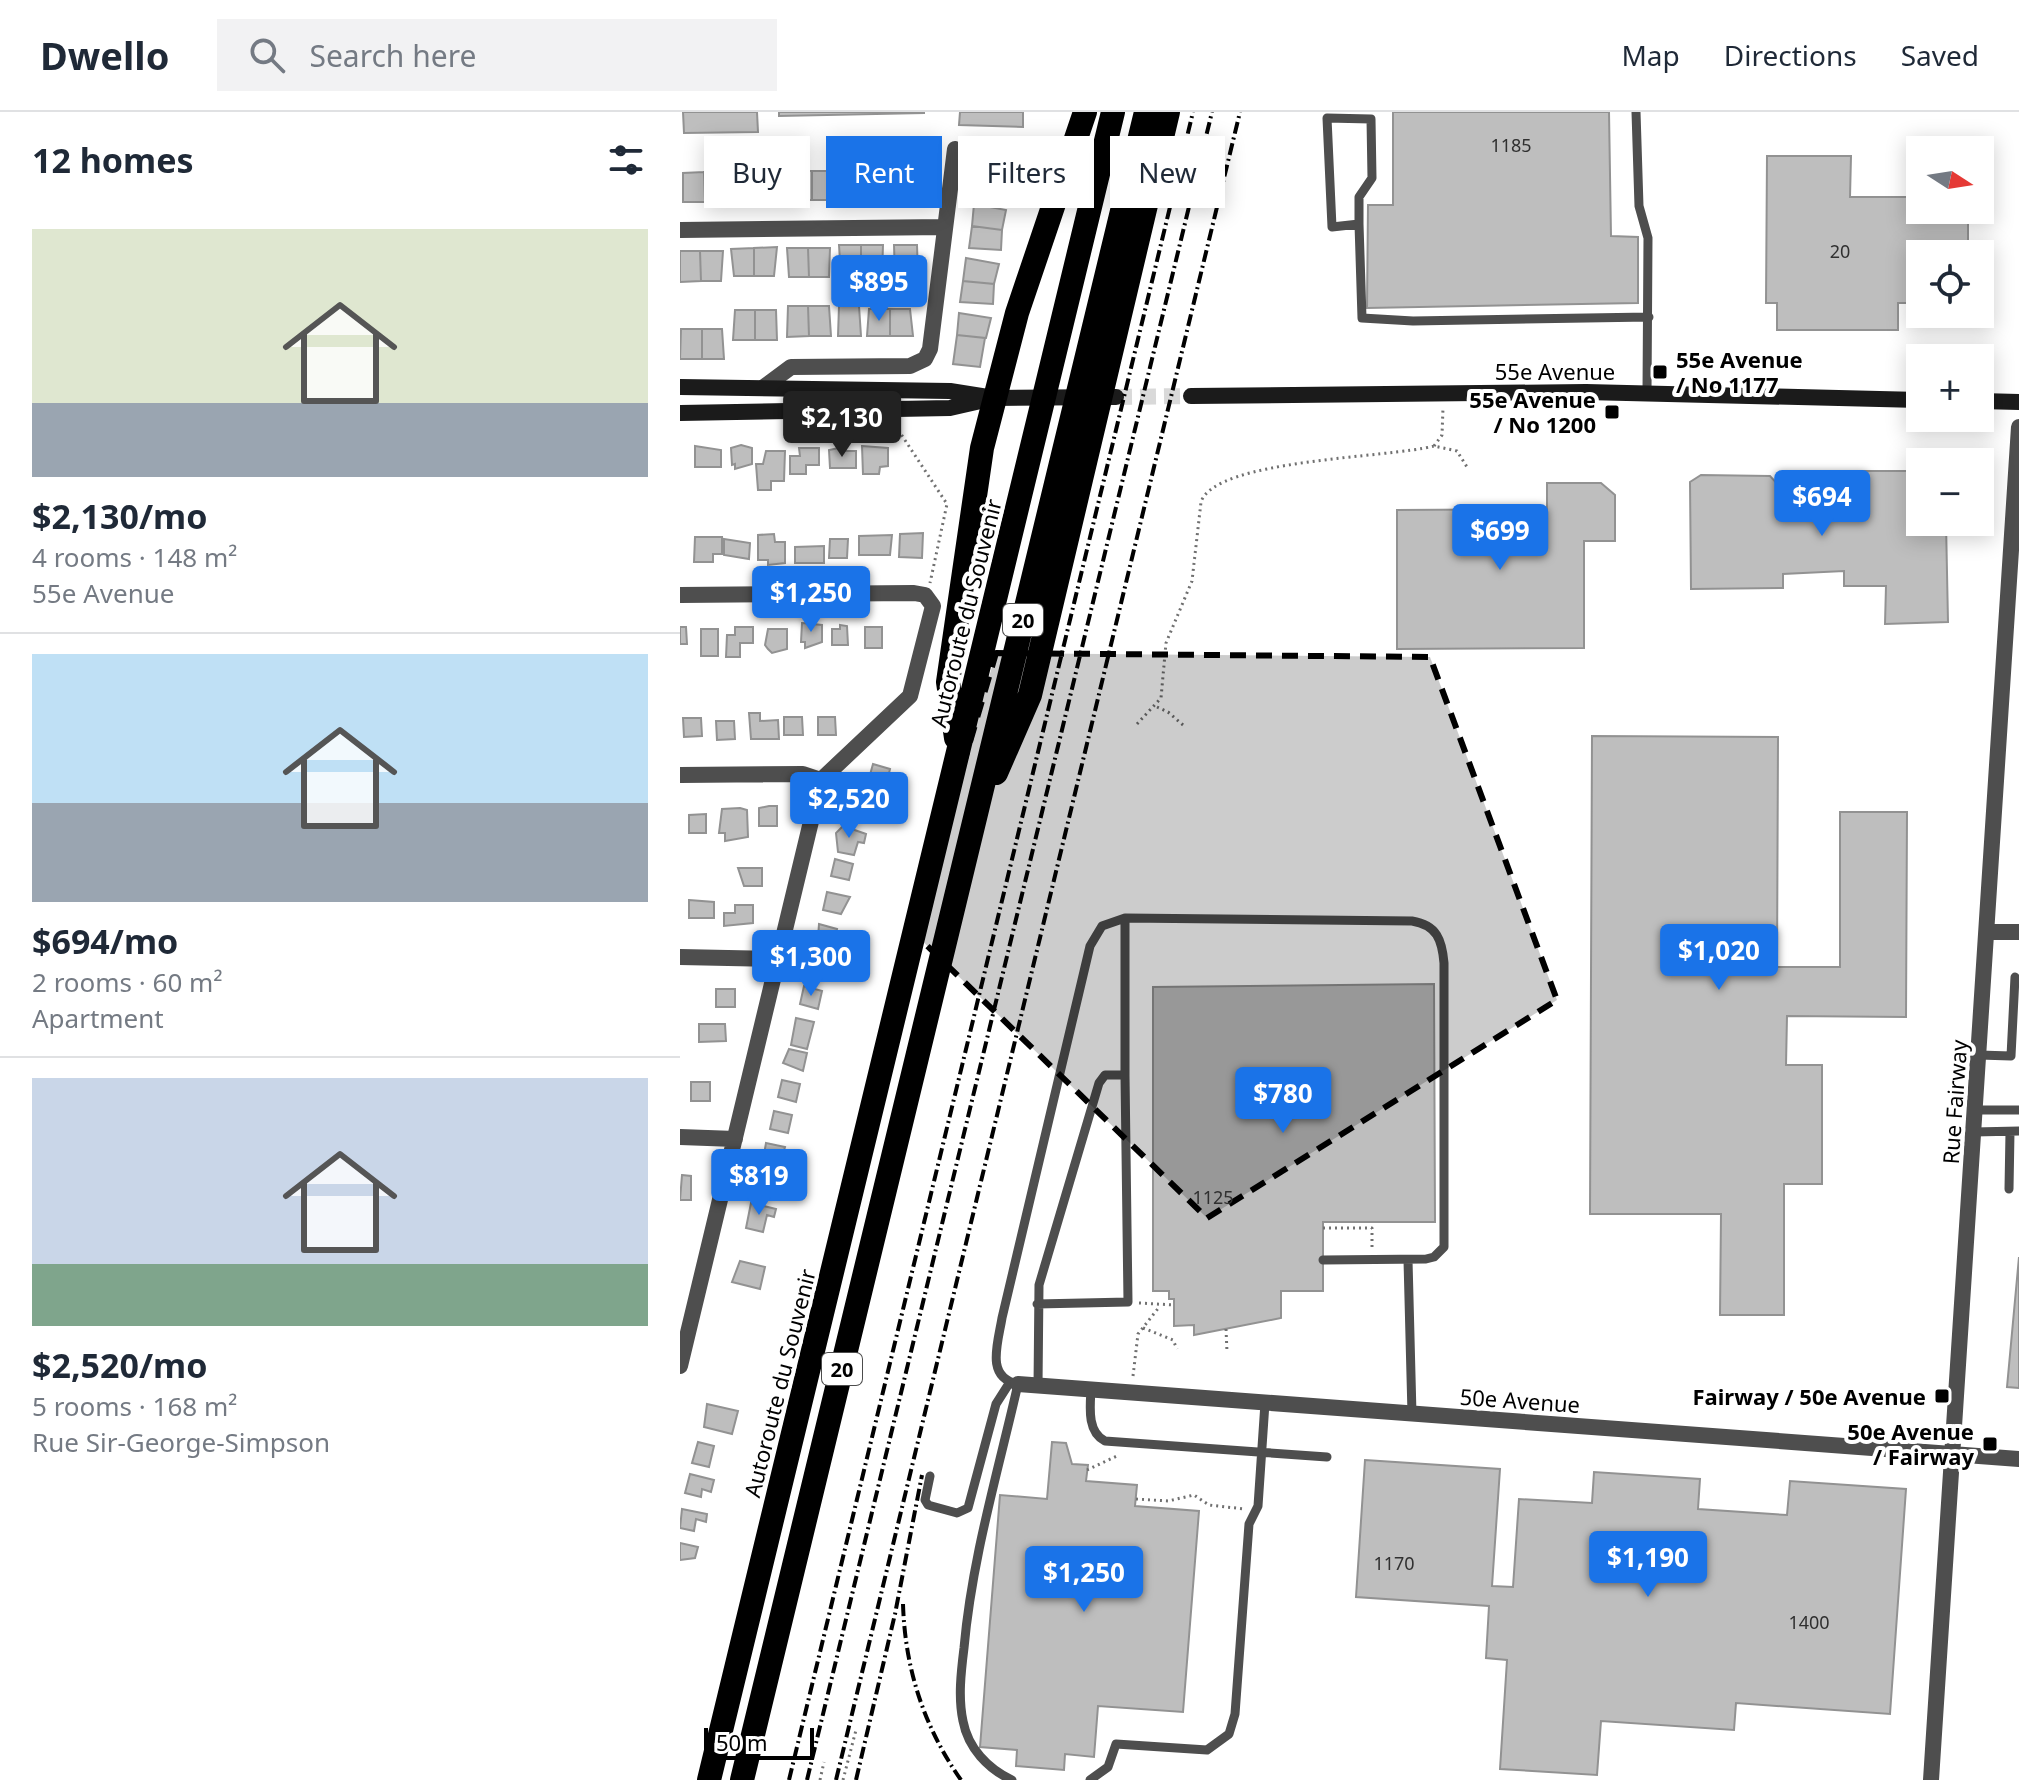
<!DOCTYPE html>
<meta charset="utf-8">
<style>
body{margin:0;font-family:"Noto Sans",sans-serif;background:#f2f2f3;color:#1f2937;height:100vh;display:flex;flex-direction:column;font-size:30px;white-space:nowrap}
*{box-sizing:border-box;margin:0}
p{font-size:26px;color:#747a83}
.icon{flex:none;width:44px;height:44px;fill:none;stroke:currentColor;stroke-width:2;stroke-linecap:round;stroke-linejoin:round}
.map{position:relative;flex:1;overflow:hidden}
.sheet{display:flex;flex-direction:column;background:#fff;width:680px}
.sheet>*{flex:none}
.guide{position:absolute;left:24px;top:24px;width:760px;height:72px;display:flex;gap:16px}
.needle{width:52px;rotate:102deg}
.buttons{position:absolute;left:1226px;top:24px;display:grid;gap:16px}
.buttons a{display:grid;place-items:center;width:88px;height:88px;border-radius:0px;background:#fff;box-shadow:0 4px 20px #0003;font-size:40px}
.scale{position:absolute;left:24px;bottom:20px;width:110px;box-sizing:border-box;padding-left:8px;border:4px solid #000;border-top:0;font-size:22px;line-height:28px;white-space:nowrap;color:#000;-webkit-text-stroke:6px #fff;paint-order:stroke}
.price{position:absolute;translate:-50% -68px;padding:0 18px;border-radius:8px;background:#1a73e8;color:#fff;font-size:26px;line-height:52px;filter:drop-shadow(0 2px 4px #0008)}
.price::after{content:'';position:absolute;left:50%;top:48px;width:24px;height:18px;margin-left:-12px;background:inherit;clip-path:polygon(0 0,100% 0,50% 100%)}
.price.on{background:#222;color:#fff}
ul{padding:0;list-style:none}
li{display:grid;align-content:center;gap:16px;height:424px;padding:0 32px}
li+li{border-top:2px solid #e0e1e3}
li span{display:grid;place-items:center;height:248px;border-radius:0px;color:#555}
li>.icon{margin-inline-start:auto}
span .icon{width:144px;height:144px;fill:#fffc;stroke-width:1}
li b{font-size:34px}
h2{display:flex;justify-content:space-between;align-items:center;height:96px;padding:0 32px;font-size:34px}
.tag{padding:0 28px;border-radius:0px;background:#fff;box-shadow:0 4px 20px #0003;font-size:28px;line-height:72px}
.tag.on{background:#1a73e8;color:#fff}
header{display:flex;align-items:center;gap:48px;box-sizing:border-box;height:112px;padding:0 40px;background:#fff;border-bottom:2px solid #e0e1e3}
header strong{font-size:38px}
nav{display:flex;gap:44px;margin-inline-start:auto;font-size:28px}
.search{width:560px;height:72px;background:#f2f2f3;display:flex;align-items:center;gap:20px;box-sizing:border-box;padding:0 28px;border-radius:0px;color:#747a83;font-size:30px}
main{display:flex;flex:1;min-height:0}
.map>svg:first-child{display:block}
.building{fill:#bebebe;stroke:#929292;stroke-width:2}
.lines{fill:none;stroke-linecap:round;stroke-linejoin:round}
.secondary-tunnel{stroke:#d9d9d9;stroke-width:16;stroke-dasharray:16 8;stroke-linecap:butt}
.path{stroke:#707070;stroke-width:3;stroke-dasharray:2 4;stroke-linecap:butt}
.lane{stroke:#4e4e4e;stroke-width:9}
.street{stroke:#4e4e4e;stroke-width:16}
.secondary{stroke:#1b1b1b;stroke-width:16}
.highway{stroke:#000;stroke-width:24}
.rail{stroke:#000;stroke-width:4;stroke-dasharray:12 4 2 4;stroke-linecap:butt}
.marked{fill:#000;fill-opacity:0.2;stroke:#000;stroke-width:6;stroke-dasharray:16 10;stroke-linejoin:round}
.poi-dot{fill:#000;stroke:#fff;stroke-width:3}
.labels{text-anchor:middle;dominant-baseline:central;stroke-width:8;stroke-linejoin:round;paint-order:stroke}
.number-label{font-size:18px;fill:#303030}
.shield{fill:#fff;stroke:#4c4c4c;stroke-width:2}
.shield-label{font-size:20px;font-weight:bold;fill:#000}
.poi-label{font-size:22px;font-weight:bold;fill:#000;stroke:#fff;text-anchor:end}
.street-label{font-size:22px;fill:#000;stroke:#fff}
</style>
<header>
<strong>Dwello</strong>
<div class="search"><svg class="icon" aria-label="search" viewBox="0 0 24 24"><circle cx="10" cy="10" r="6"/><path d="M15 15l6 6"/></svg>Search here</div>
<nav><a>Map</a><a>Directions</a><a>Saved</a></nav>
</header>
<main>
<section class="sheet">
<h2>12 homes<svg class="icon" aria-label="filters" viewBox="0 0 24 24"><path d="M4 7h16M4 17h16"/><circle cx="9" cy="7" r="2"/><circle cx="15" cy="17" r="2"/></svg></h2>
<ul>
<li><span style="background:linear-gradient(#dfe7d0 70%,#9aa5b1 0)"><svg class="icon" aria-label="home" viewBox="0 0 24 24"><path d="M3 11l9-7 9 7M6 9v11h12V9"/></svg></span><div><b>$2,130/mo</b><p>4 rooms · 148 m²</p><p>55e Avenue</p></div></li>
<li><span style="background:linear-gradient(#bfe0f5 60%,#9aa5b1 0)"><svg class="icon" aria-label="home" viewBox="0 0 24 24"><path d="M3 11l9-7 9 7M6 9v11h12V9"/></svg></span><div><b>$694/mo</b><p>2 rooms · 60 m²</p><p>Apartment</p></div></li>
<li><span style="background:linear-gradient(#c9d6e8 75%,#7fa58c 0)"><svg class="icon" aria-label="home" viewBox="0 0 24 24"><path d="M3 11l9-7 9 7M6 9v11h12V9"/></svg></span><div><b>$2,520/mo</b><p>5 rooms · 168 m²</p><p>Rue Sir-George-Simpson</p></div></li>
</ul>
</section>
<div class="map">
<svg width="1339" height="1668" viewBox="0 0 1339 1668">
<rect width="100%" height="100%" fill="#fff"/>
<path class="building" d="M3,0H77L78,20L4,21Z
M99,0H244V1L99,4Z
M280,0H343V15L279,13Z
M713,0H929L931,124L958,125V191L687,196L688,93H713Z
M300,38L332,44L328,64L298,60Z
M1087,44H1171L1170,85H1240V98H1288V142H1240V191H1218V218H1097V191H1086Z
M164,58H186V88H164Z
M186,58H207V88H186Z
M111,59H132V88H111Z
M132,59H153V88H132Z
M249,59L250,75L242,76V89H218V60Z
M24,60H46V90H25Z
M24,60L25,90H3V61Z
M298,60L328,64V84L295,82Z
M56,62H77L78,92H57Z
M77,62H99L98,94H79Z
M294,92L326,98L322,118L292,114Z
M292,114L322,118L321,138L289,136Z
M159,133H181V164H161Z
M181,133H203L202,164H181Z
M214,133H237L238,163L215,164Z
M97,135L94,164H74V136Z
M74,136V164H54L51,137Z
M107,136H128L129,165H109Z
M128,136H150L149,165H129Z
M0,139H20L21,169L0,170Z
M20,139H43L41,169H21Z
M286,146L319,152L314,172L283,169Z
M283,169L314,172L313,192L280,190Z
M108,194H128L129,224L107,225Z
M128,194H149L151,224H129Z
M159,194H179L181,224H158Z
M189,197H210V224H187Z
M210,197H230L233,224H210Z
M55,198H75V228H53Z
M75,198H96L97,228H75Z
M279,201L311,206L306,226L277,223Z
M1,217H22V247H0Z
M22,217H42L44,247H22Z
M277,223L305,226L300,255L273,252Z
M61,333L72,336V352L55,357V352L52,353L51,336Z
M15,334L41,338V355H15Z
M182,334L208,336V354L200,355L199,362H183Z
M164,335L166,339H176V356H150L149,338Z
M119,336H139V353H126V362H110V344H120Z
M86,339H105L104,369H91V378H78L76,352H83Z
M1171,359H1240V410H1266L1268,510L1205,512L1206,474H1164V459L1103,462V476L1011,477L1010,370L1021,363L1090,364L1102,377L1157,375Z
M867,371H921L935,383V429H904V536L717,537V398L867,397Z
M243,421L242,446L219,445L220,422Z
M94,422L95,430H105V451L88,453V448H78V423Z
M212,423L210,443H179V424Z
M15,425H42V442H33V450H14Z
M44,427L70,431L69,447L44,443Z
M150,427H168L167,446H149Z
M144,434V451H115V435Z
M122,511L142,513V530L125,536V530H121Z
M160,513L167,514L168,533H152V517H160Z
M0,515H6L7,532H0Z
M55,515H73V531H60V545H46L47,523H55Z
M185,515H202V536H185Z
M21,517H38V544H21Z
M88,517H107V537L92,541L88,537L85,533Z
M69,601H80V609L98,608L99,627H71Z
M104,605H122L123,623H104Z
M138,605H155L156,623H138Z
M3,606H21L22,624L4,625Z
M36,609H54L55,627L37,628Z
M912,624L1098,625L1097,855H1160V700H1227L1226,905L1107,904L1106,953H1142V1072H1104V1203H1040L1041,1102H910Z
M193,652L210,657L206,674L188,670Z
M171,682L194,689L190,704L167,699Z
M89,694H97V714H79V696Z
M60,696L67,698L68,725L45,729V721H39L42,697Z
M26,702V721H9V703Z
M163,714L186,722L184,731L178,730L174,743L158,740L156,721Z
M155,747L173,752L169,768L151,764Z
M58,756H82V774H64Z
M147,780L170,785L161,802L143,798Z
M9,788L34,790V806H9Z
M55,793H73V811L44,814V801H55Z
M139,812L157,817L150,843L137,839Z
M132,843L150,847L145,865L128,861Z
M754,872L755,1110H643V1179H601V1206L514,1223V1213L494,1214V1187H489V1179H473V875Z
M124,874L142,879L138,897L120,892Z
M36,877H55V895H36Z
M116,906L134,910L127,937L111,933Z
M19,912H45L46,929L19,930Z
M109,937L127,941L123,959L103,951Z
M102,968L120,972L116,990L98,985Z
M11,970H30V989H11Z
M94,999L112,1003L108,1021L90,1017Z
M86,1031L105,1035L100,1052L83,1048Z
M79,1061L97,1066L93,1083L75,1079Z
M2,1063L11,1064V1088H0Z
M71,1091L96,1097L94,1105L87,1103L83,1120L66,1116Z
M1339,1145V1276L1327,1275Z
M60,1149L85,1155L80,1177L52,1170Z
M27,1292L58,1299L52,1322L24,1315Z
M18,1330L34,1334L29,1355L12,1351Z
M372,1330L386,1331L392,1352L408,1353L406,1369L457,1373L455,1394L519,1399L503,1600L418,1594L414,1645L385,1642L384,1658L336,1654L337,1638L300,1635L320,1383L367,1387Z
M685,1348L820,1357L812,1474L833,1475L839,1387L912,1391L914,1360L1020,1367L1018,1397L1107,1403L1110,1369L1226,1377L1210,1602L1056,1591L1054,1618L921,1609L917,1663L820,1657L827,1548L806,1546L809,1494L676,1485Z
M10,1362L34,1368L31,1380L22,1377L21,1385L5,1381Z
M2,1397L27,1402L26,1410L16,1407L14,1419L0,1416Z
M0,1431L18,1435L15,1446L0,1448Z"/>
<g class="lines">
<path class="secondary-tunnel" d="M436,285L511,284"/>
<path class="path" d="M215,313L267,392L250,471
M754,334L762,323L763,296
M477,595L488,600L503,613
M457,612L481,586L486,531L512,469L521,390C535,347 709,346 754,334L777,339L787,355
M643,1116H692V1135
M459,1191L494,1193
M463,1216L493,1228L497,1237
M546,1217L547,1240
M453,1264L458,1222L480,1194
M407,1358L439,1343
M456,1387L488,1389L514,1383L529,1393L564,1397
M140,1668L144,1650
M163,1668L176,1618"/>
<path class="lane" d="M956,0L959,94L968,126L967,281
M679,112V85L692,66L691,7L647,6L652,115L679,112L682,206L733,209L969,205
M1299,943L1331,944L1335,865
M1296,998H1339
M1294,1020L1339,1019
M1329,1077L1330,1020
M728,1148L732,1302
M357,1192L448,1190L445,963
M358,1274L359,1173L419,971L425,963H445V806
M411,1278C410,1295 407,1320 425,1329L647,1345
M250,1364L245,1388L248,1393L277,1401L288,1396L316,1292L330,1270
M332,1668C308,1657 288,1636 283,1609C278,1586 281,1560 284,1536C292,1446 318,1360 338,1272C305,1266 318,1231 322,1206L410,834L422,814L445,806L732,809C757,813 762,828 764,851V1135L754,1145L746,1147L643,1148
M410,1668L428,1655L436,1632L527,1638L549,1622L555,1602L569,1412L578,1394L585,1291"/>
<path class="street" d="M0,118L265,115
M84,275L111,255L230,254L245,247L250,237L275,37
M0,483L234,481L245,483L253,494L230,584L141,668L0,1254
M0,663L123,662L141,668
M1308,820H1339
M0,845L98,847
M0,1025L55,1027
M338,1272L1339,1347
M1251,1668L1339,315"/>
<path class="secondary" d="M0,275L270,279L314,286L436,285
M511,284L906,280L1240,288
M1300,289L1339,290
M0,301L270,296L305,288"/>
<path class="highway" d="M276,626L268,570L302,336L337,201L405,0
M316,661L350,583L488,0
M29,1668L433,0
M62,1668L466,0"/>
<path class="rail" d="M223,1492C225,1557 244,1615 281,1668
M109,1668L513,0
M127,1668L532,0
M156,1668L560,0
M176,1668L215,1502L242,1363"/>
</g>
<path class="marked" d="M316,541L750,545L877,888L527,1106L234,821Z"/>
<g class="poi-dot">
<rect x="972" y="252" width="16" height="16" rx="4"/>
<rect x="924" y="292" width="16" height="16" rx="4"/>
<rect x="1254" y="1276" width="16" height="16" rx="4"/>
<rect x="1302" y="1324" width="16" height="16" rx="4"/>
</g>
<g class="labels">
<g class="number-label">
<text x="831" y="33">1185</text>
<text x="1160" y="139">20</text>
<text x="533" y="1085">1125</text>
<text x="714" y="1451">1170</text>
<text x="1129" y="1510">1400</text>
</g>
<g class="shield">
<rect x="323" y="492" width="40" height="32" rx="6"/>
<rect x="142" y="1241" width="40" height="32" rx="6"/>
</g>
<g class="shield-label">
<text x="343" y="508">20</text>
<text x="162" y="1257">20</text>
</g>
<g class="poi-label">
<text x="996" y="247" text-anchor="start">55e Avenue<tspan x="996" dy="25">/ No 1177</tspan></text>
<text x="916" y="287">55e Avenue<tspan x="916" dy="25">/ No 1200</tspan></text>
<text x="1246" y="1284">Fairway / 50e Avenue</text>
<text x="1294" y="1319">50e Avenue<tspan x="1294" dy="25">/ Fairway</tspan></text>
</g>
<g class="street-label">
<text x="875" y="259">55e Avenue</text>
<text transform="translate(285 501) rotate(-76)">Autoroute du Souvenir</text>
<text transform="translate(1274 990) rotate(-86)">Rue Fairway</text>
<text transform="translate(99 1271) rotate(-76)">Autoroute du Souvenir</text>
<text transform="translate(840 1288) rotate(4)">50e Avenue</text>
</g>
</g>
</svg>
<div class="buttons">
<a><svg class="needle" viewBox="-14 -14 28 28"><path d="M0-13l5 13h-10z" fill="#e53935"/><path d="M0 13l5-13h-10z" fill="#747a83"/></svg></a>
<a><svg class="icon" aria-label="locate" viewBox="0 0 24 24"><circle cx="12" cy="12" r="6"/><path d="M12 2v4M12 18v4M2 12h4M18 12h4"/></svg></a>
<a>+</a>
<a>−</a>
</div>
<div class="scale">50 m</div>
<b class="price" style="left:199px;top:211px">$895</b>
<b class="price on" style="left:162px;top:347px">$2,130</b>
<b class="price" style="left:1142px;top:426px">$694</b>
<b class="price" style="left:820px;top:460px">$699</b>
<b class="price" style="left:131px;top:522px">$1,250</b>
<b class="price" style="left:169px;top:728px">$2,520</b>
<b class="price" style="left:1039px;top:880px">$1,020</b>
<b class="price" style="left:131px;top:886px">$1,300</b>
<b class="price" style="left:603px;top:1023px">$780</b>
<b class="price" style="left:79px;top:1105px">$819</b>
<b class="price" style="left:968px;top:1487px">$1,190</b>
<b class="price" style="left:404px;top:1502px">$1,250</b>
<div class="guide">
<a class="tag">Buy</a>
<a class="tag on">Rent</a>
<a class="tag">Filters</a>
<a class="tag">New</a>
</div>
</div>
</main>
